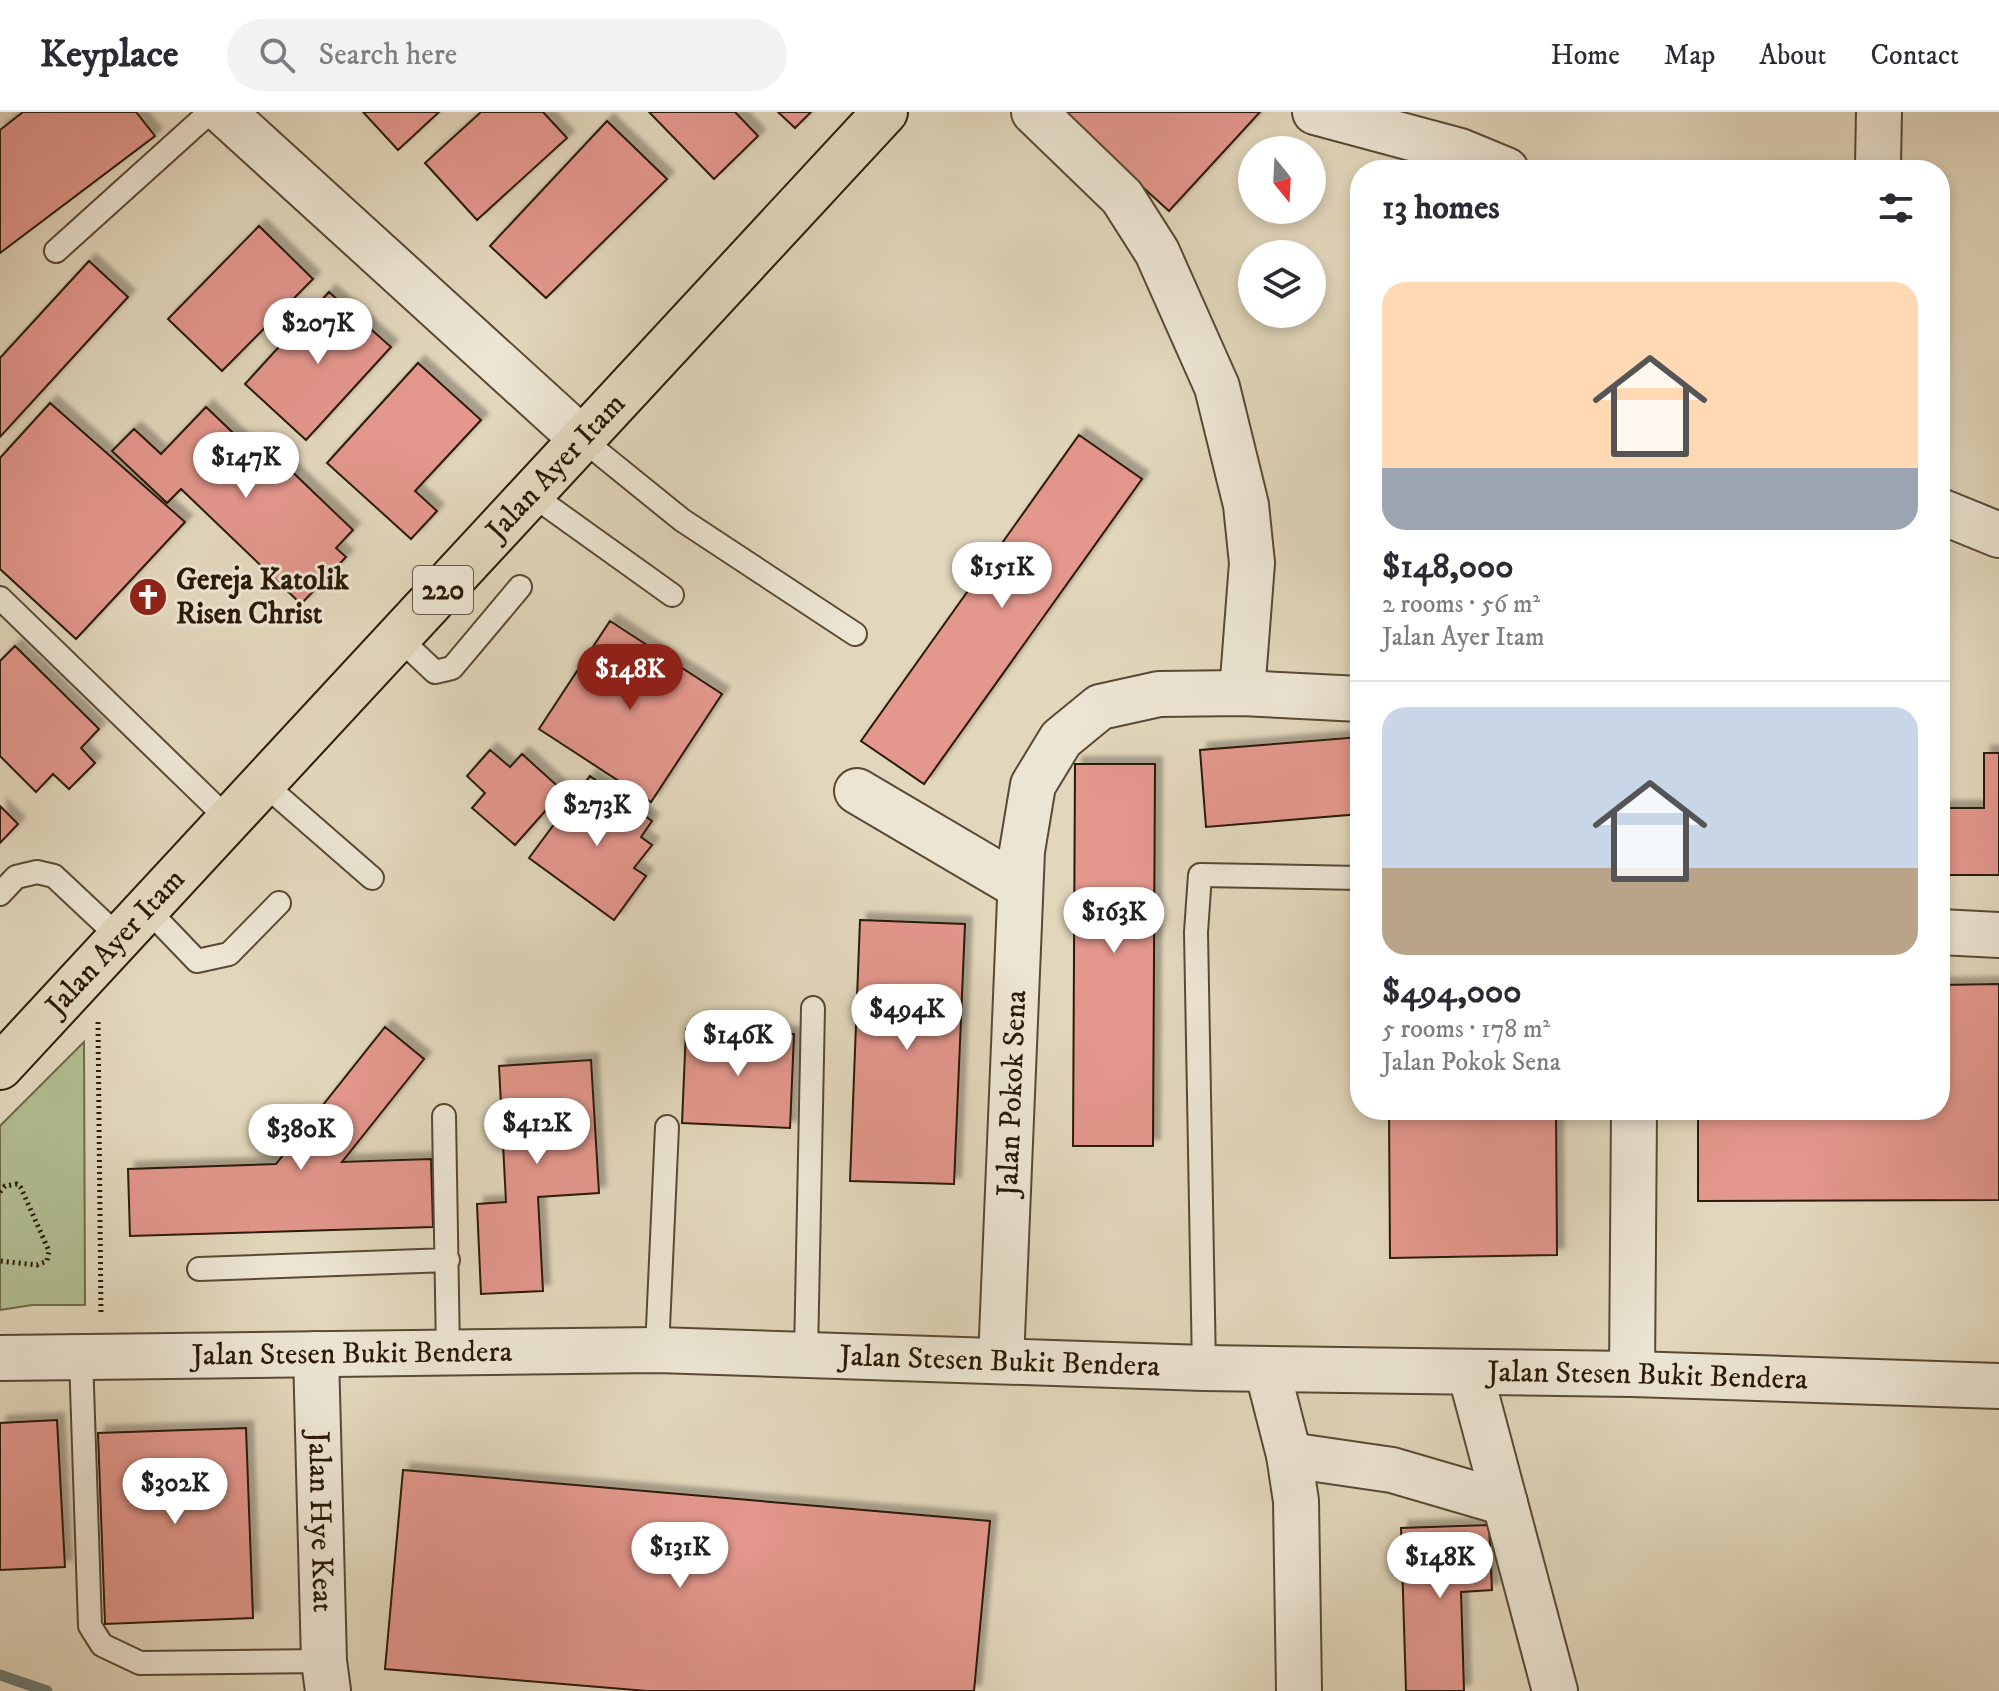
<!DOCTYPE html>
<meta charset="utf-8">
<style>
body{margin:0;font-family:"IM FELL DW Pica",serif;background:#f2f2f3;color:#2b2b33;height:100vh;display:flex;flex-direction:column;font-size:30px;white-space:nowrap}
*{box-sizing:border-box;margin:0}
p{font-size:26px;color:#7c7c81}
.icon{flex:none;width:44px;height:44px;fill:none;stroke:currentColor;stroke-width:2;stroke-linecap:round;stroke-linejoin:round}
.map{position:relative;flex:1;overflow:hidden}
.details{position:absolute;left:1350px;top:48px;width:600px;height:960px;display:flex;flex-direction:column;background:#fff;border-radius:32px;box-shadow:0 4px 12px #0003}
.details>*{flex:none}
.needle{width:52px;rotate:162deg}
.buttons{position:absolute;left:1238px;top:24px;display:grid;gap:16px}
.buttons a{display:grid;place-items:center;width:88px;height:88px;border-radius:50%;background:#fff;box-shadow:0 4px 12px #0003;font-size:40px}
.price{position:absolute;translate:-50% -68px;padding:0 18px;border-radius:28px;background:#fff;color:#222;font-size:26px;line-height:52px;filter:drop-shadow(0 2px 4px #0008)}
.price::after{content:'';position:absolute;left:50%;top:48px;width:24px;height:18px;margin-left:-12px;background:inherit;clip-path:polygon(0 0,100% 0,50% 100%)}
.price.current{background:#8f2418;color:#fff}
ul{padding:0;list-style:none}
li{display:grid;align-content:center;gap:16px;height:424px;padding:0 32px}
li+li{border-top:2px solid #e1e1e2}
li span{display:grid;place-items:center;height:248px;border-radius:24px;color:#555}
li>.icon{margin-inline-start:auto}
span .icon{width:144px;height:144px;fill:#fffc;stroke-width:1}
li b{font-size:34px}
h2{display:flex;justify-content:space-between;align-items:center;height:96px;padding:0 32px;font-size:34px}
header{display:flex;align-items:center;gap:48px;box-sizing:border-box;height:112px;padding:0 40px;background:#fff;border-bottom:2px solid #e1e1e2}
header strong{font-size:38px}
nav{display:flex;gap:44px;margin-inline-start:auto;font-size:28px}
.search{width:560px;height:72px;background:#f2f2f3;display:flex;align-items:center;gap:20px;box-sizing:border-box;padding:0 28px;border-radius:44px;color:#7c7c81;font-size:30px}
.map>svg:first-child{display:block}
.green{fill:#b2be92;stroke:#6e6c4c;stroke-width:2}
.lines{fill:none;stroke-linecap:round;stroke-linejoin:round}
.stream{stroke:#6b7971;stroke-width:11}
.building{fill:#e4978d;stroke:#2b1a07;stroke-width:2;filter:url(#shadow)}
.service-casing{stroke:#594934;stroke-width:26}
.minor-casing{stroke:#594934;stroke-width:48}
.tertiary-casing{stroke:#594934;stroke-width:48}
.primary-casing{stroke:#2b1a07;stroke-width:48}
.path{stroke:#2b1a07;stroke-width:5;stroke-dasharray:2 4;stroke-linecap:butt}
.service{stroke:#ece5d3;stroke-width:22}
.minor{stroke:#ece5d3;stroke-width:44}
.tertiary{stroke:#ece5d3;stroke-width:44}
.primary{stroke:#e2d7bc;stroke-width:44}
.labels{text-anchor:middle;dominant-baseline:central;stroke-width:6;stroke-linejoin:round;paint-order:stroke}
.shield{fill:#ece5d3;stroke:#655744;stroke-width:2}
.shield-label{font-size:28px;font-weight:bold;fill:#2b1a07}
.street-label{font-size:30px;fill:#2b1a07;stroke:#ece5d3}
.poi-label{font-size:30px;font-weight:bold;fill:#2b1a07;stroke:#ece5d3;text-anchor:start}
</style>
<header>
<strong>Keyplace</strong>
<div class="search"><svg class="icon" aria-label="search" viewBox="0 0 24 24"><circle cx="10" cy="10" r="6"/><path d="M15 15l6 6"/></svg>Search here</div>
<nav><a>Home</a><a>Map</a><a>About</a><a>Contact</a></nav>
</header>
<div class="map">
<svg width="1999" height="1579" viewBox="0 0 1999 1579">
<defs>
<filter id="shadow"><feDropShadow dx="7" dy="-7" stdDeviation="2" flood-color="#0004"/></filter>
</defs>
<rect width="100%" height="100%" fill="#e2d7bc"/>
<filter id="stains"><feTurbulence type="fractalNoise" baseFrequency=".0025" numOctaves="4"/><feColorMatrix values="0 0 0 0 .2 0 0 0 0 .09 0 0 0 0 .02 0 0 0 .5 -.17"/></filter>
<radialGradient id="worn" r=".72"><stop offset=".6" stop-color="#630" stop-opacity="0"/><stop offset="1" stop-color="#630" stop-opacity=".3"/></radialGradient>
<path class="green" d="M84,930L85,1193H32L0,1198V1014Z"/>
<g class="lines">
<path class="stream" d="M0,1563L47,1579"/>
</g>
<path class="building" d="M23,0H136L155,24L0,141V18Z
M363,0H439L398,38Z
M481,0H543L567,26L477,108L425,51Z
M649,0H735L758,24L714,67Z
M778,0H811L795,16Z
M1060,0H1260L1169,99Z
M607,9L667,67L546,186L490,134Z
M259,114L313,167L222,259L168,207Z
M89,149L128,185L0,325V246Z
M329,180L391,235L306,328L245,272Z
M418,251L481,308L415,379L437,399L411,427L327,351Z
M50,291L185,410L76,527L0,457V346Z
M206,295L251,338L260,329L353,418L336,436L346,445L301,492L181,377L167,391L112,339L134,317L161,342Z
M1079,323L1142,367L924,672L861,629Z
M610,509L722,582L651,690L539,617Z
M15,534L99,617L81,636L95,651L69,677L53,662L36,680L0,644V549Z
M1360,625V702L1206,715L1200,638Z
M490,638L510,655L522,642L563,679L515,733L472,696L485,681L467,664Z
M1984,641H1999V763H1940V696H1984Z
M1075,652H1155L1153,1034H1073Z
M590,664L652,709L641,725L652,733L634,756L646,764L614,808L529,746Z
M0,694L18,712L0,731Z
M860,808L965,812L954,1072L850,1069Z
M1999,872V1088L1698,1089V998H1940V873Z
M385,915L424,947L342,1050L431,1047L433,1115L130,1124L128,1057L276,1052Z
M686,917L794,922L790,1016L682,1011Z
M591,948L599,1081L538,1085L543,1179L481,1182L477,1092L506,1090L499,954Z
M1389,998H1556L1557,1143L1390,1146Z
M57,1308L65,1455L0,1458V1311Z
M246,1316L253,1506L105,1512L98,1321Z
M403,1358L990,1409L974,1579H647L385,1557Z
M1489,1413L1492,1478L1461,1480L1464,1579H1406L1401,1416Z"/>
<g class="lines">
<defs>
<path id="service" d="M56,139L210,0
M582,327L682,408L855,522
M531,382L672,483
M0,486L229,708
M399,526L435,560L452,556L520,475
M263,671L372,766
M0,782L16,765L37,760L54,764L120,826
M147,797L197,849L229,842L279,791
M444,1004L448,1240
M199,1157L448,1148
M657,1238L667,1015
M806,1242L813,896
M81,1245L90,1514L102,1533L140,1551L324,1549
M1204,1256L1196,820L1200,763L1360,766"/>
<g id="minor">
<path d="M223,0L582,327"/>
<path d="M1034,0L1122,85L1157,140L1217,275L1246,393L1252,451L1242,581"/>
<path d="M1315,0L1460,39L1506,58"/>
<path d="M1878,53L1879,0"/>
<path d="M1940,399L1999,423"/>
<path d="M857,679L1020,775"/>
<path d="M1940,820L1999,823"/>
<path id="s1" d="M316,1242L324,1549L328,1579"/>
<path id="s2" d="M1001,1249L1022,739L1033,673L1061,627L1100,595L1159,582L1242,581L1360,587"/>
<path d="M1267,1257L1289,1343L1296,1389L1299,1579"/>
<path d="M1470,1260L1555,1579"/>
<path d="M1632,1262L1634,998"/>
<path d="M1289,1343L1392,1358L1505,1391"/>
</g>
<g id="tertiary">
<path id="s3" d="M0,1246L657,1238L1204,1256L1632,1262L1999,1274"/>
</g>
<g id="primary">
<path id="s4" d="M0,955L885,0"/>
</g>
</defs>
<use href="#service" class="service-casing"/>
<use href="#minor" class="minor-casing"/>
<use href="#tertiary" class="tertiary-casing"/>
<use href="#primary" class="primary-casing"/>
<path class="path" d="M98,910L101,1204
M0,1080L5,1074L17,1072L21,1076L49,1139L47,1149L37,1153L0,1149"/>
<use href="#service" class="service"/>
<use href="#minor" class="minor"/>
<use href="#tertiary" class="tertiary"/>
<use href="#primary" class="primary"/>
</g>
<defs>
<symbol id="church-disc" viewBox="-11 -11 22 22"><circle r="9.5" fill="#8f2418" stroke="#ece5d3"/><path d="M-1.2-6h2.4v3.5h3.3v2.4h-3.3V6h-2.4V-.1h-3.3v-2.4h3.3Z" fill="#fff"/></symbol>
</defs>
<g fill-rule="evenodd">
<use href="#church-disc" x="126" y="463" width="44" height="44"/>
</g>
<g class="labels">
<rect class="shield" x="413" y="454" width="60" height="48" rx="6"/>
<g class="shield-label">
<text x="443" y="478">220</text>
</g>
<g class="street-label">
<text stroke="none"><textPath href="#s4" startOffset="818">Jalan Ayer Itam</textPath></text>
<text stroke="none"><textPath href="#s4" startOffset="170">Jalan Ayer Itam</textPath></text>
<text stroke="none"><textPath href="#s2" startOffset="268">Jalan Pokok Sena</textPath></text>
<text stroke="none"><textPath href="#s3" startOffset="352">Jalan Stesen Bukit Bendera</textPath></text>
<text stroke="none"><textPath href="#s3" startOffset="1000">Jalan Stesen Bukit Bendera</textPath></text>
<text stroke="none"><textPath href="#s3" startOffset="1648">Jalan Stesen Bukit Bendera</textPath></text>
<text stroke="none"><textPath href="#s1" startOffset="168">Jalan Hye Keat</textPath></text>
</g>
<g class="poi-label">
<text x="176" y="468">Gereja Katolik<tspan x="176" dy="34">Risen Christ</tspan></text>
</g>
</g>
<rect width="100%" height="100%" filter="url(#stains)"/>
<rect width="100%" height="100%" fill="url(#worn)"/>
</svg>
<div class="buttons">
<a><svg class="needle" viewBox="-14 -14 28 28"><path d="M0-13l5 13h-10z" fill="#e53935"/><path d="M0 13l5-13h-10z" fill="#7c7c81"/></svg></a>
<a><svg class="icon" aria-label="layers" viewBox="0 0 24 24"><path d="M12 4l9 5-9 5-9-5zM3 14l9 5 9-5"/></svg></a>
</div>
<b class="price" style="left:318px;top:254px">$207K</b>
<b class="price" style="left:246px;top:388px">$147K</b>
<b class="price" style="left:1002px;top:498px">$151K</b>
<b class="price current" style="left:630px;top:600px">$148K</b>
<b class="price" style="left:597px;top:736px">$273K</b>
<b class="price" style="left:1114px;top:843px">$163K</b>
<b class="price" style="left:907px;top:940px">$494K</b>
<b class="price" style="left:738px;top:966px">$146K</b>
<b class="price" style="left:537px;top:1054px">$412K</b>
<b class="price" style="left:301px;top:1060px">$380K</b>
<b class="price" style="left:175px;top:1414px">$302K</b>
<b class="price" style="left:680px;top:1478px">$131K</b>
<b class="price" style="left:1440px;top:1488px">$148K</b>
<section class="details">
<h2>13 homes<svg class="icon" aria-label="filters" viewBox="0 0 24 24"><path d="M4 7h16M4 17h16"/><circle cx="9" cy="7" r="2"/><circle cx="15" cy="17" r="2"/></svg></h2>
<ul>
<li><span style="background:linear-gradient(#ffd9b3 75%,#9aa5b1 0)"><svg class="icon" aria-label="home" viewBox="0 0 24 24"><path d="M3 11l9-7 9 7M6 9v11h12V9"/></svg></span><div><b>$148,000</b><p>2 rooms · 56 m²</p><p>Jalan Ayer Itam</p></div></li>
<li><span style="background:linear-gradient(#c9d6e8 65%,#b9a48a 0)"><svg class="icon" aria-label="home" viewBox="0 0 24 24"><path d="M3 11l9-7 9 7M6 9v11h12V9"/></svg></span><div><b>$494,000</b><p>5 rooms · 178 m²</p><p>Jalan Pokok Sena</p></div></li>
</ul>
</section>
</div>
